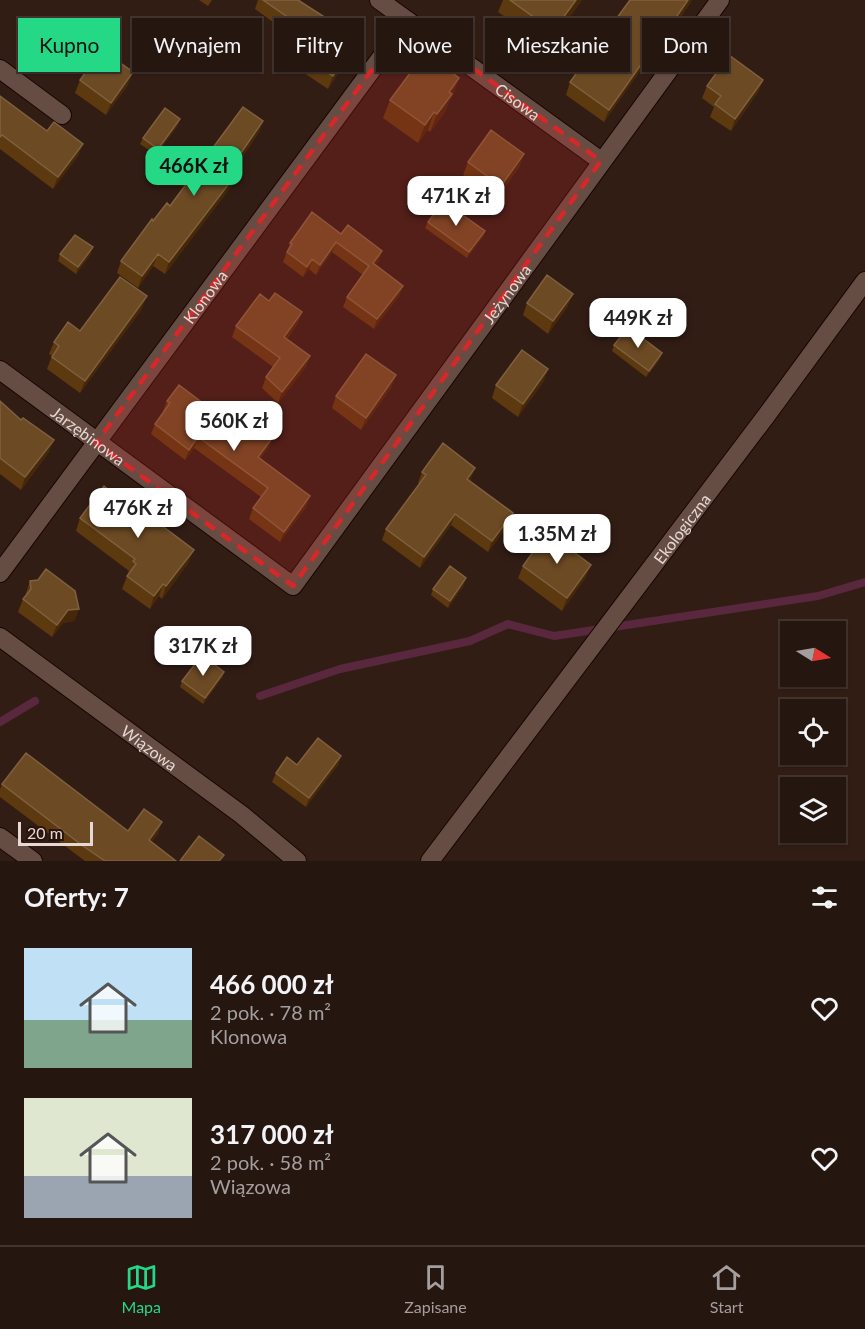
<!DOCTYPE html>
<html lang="pl">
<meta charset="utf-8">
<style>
body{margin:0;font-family:Lato,sans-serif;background:#32231e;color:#f1f3f6;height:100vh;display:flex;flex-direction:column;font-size:22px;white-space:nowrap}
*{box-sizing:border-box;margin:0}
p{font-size:20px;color:#a49f9f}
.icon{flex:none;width:33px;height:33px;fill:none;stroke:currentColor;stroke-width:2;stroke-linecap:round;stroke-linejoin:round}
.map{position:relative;height:861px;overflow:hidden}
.side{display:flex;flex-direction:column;background:#261610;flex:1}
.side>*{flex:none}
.banner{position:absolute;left:18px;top:18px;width:830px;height:54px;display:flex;gap:12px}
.needle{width:39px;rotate:101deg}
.fabs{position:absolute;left:780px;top:621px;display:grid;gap:12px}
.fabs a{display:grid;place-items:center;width:66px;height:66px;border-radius:0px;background:#261610;box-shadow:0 2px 4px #0004,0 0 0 2px #423530;font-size:30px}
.scale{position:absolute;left:18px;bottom:15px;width:75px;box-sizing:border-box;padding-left:6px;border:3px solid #e7d8d3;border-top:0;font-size:16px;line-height:21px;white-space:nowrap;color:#e7d8d3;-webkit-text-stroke:4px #28130c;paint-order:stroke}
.price{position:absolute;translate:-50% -51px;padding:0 14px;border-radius:12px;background:#fff;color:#222;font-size:20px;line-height:39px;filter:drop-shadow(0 2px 3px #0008)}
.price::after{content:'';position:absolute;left:50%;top:36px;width:18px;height:14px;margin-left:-9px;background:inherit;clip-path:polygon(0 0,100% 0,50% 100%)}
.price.current{background:#24d886;color:#111}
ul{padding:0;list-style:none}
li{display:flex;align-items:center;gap:18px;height:150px;padding:0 24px}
li span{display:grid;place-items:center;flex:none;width:168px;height:120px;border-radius:0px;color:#555}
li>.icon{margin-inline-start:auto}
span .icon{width:72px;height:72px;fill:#fffc;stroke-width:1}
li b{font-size:26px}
h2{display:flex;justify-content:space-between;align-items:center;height:72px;padding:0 24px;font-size:26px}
.chip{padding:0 21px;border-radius:0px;background:#261610;box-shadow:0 2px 4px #0004,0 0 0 2px #423530;font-size:21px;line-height:54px}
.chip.current{background:#24d886;color:#111}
.tab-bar{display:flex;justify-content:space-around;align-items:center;height:84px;border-top:2px solid #423530;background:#261610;font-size:16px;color:#a49f9f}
.tab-bar a{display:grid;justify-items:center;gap:3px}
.tab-bar .current{color:#24d886}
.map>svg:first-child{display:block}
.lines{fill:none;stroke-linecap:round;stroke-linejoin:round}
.stream{stroke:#5a283e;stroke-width:8}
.minor-casing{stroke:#190602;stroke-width:20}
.minor{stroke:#664d44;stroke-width:18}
.wall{fill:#5d390f}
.shaded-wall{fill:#462708}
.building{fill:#6c4a24;stroke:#7f603f;stroke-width:1.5}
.marked{fill:#d62828;fill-opacity:0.2;stroke:#d62828;stroke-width:4.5;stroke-dasharray:12 8;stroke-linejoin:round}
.labels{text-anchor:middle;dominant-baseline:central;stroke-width:6;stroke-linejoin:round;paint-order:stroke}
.street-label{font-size:16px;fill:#e7d8d3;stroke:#28130c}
</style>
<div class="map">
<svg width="865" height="861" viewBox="0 0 865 861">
<rect width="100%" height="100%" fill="#321d15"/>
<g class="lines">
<path class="stream" d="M260,696L340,669L470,641L508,624L554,636L818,596L865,582
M0,722L35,701"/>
<defs>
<g id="minor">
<path id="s1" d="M379,0L601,161"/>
<path d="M0,69L62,115"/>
<path id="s2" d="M0,370L293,586L720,0"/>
<path id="s3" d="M0,573L408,21"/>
<path id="s4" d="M0,637L242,815L297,861"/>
<path d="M0,837L33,861"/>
<path id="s5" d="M430,861L766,416L865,281"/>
</g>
</defs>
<use href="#minor" class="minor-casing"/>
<use href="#minor" class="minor"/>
</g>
<path class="wall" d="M199,0H212L208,6Z
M258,0H301L300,1L357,38L353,50L328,89L295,67L299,55L305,45L255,9Z
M503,0H582L533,68L511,52L517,35L522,29L498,12Z
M630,0H692L673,29L654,51L604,122L566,95L570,82Z
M80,80L128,85L106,115L75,93Z
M763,80L758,92L731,131L710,117L714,107L702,98L707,86Z
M0,96L47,131L83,144L78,156L53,189L0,149Z
M453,96L449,101L445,112L430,132L428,130L418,143L383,118L390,100Z
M263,121L259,132L237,165L241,168L236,180L165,274L153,266L138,288L117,273L121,261L153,221Z
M178,125L156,155L140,144L143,138Z
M468,162L520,166L497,198L463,175Z
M312,212L379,261L375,265L403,286L399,296L374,329L343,307L347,297L363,275L332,252L316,275L309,269L303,277L283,262L290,243Z
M428,222L485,231L483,237L467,258L425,228Z
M60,254H91L76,274L58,261Z
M269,301L302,312L298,323L287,339L310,356L306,367L278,403L262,388L266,377L273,367L232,337L236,326Z
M527,303L568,306L548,334L523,315Z
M142,309L80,393L47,369L52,356L49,354L54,342Z
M614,345L660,359L646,377L612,351Z
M396,375L391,388L361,430L332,408L336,396Z
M544,381L518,417L492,398L496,385Z
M0,401L49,452L21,490L0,474Z
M167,401L235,427L269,447L260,459L307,506L280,542L249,519L253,508L261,497L194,448L185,460L151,434L155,424L164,412L163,411Z
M422,472L471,479L470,481L513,513L509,524L488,552L451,525L420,568L382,540L386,529L419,484L418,483Z
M80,518L189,562L162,599L159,596L150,609L122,589L129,571L76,531Z
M523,566L586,577L562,611L518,578Z
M30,581L79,609L74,621L63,623L52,637L18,612L23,599L26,596V593Z
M464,585L448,608L431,595L433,589Z
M224,672L222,678L203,704L180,687L182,681Z
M341,756L338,765L306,807L272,782L276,773Z
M2,784L128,831L158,834L151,842L176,861H85L0,797V789Z"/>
<path class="shaded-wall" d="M576,0H582L533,68L539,51Z
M688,0H692L673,29L654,51L604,122L609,110L659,39Z
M357,38L353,50L328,89L333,76Z
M133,72L128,85L106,115L111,103Z
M459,78L453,96L449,101L445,112L430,132L437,114L449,92Z
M763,80L758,92L731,131L735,119Z
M434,112L428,130L418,143L425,125Z
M180,119L178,125L156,155L158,149Z
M263,121L259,132L230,175L234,163Z
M83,144L78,156L53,189L58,177Z
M524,154L520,166L497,198L501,186Z
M241,168L236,180L165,274L169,262Z
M485,231L483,237L467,258L469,252Z
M336,242L332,252L316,275L320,265Z
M93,247L91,254L76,274L78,267Z
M382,251L379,261L369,274L373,263Z
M158,254L153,266L138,288L142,276Z
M312,259L309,269L303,277L307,267Z
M403,286L399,296L374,329L377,319Z
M573,294L568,306L548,334L553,321Z
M147,296L142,309L80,393L85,381Z
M302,312L298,323L280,347L284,337Z
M662,353L660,359L646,377L649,371Z
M310,356L306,367L278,403L282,392Z
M548,369L544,381L518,417L523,404Z
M396,375L391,388L361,430L366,418Z
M198,437L194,448L185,460L189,450Z
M273,437L269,447L254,467L258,457Z
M54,440L49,452L21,490L25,477Z
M475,468L471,479L463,490L467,479Z
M310,496L307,506L280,542L284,532Z
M513,513L509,524L488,552L492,541Z
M455,514L451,525L420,568L424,557Z
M194,550L189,562L162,599L166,586Z
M591,565L586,577L562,611L567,598Z
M466,578L464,585L448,608L450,601Z
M163,584L159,596L150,609L154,596Z
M79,609L74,621L63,623L52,637L57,625L68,610Z
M224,672L222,678L203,704L205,698Z
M341,756L338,765L306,807L309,798Z
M162,822L158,834L144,852L149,840Z"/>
<path class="building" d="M263,0H298L357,38L333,76L299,55L312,34Z
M510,0H576L539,51L517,35L532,16Z
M630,0H688L677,16L659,39L609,110L570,82Z
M102,50L133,72L111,103L80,80Z
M425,53L459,78L449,92L452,94L437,114L434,112L425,125L390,100Z
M729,55L763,80L735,119L715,104L721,96L707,86Z
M0,96L47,131L54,122L83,144L58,177L2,135L0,137Z
M243,107L263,121L234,163L241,168L169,262L158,254L142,276L121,261L152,219L153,221L167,203L170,206Z
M165,108L180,119L158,149L143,138Z
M491,130L524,154L501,186L468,162Z
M443,201L485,231L469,252L428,222Z
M312,212L341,234L348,225L382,251L373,263L403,286L377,319L347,297L369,266L336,242L320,265L312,259L307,267L287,252L292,244L290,243Z
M75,235L93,247L78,267L60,254Z
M547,275L573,294L553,321L527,303Z
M120,277L147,296L85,381L52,357L59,346L54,342L68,322L80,331Z
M275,293L302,312L284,337L310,356L282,392L266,377L280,358L236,326L260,294L269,301Z
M628,327L662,353L649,371L614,345Z
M522,350L548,369L523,404L496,385Z
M366,354L396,375L366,418L336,396Z
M179,385L235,427L243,415L273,437L258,457L310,496L284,532L253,508L268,488L198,437L189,450L155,424L170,403L167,401Z
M0,401L21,420L23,418L54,440L25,477L0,458Z
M443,443L475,468L467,479L513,513L492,541L455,514L424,557L386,529L426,475L422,472Z
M104,486L114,494L116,491L194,550L166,586L163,584L154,596L127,576L136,564L133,561L135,559L80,518Z
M547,532L591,565L567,598L523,566Z
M450,566L466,578L450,601L433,589Z
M46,569L75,591L79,609L68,610L57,625L23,599L31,589L30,581L38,580Z
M202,655L224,672L205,698L182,681Z
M318,738L341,756L309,798L276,773L287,757L297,765Z
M26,753L128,831L144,809L162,822L149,840L176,861H105L83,846L2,784Z
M199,836L224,855L219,861H180Z"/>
<path class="marked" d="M408,21L601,161L293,586L96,443Z"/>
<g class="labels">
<g class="street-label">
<text stroke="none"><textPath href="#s1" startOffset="172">Cisowa</textPath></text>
<text stroke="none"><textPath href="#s2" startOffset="726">Jeżynowa</textPath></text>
<text stroke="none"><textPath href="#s3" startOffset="344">Klonowa</textPath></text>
<text stroke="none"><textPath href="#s2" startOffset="110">Jarzębinowa</textPath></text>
<text stroke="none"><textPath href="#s5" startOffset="417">Ekologiczna</textPath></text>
<text stroke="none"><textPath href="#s4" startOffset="186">Wiązowa</textPath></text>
</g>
</g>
</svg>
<div class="fabs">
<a><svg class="needle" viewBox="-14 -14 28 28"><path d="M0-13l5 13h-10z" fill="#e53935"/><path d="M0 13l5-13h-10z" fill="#a49f9f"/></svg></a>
<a><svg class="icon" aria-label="locate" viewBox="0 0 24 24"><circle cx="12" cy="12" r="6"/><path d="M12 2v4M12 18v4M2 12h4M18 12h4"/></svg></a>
<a><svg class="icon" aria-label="layers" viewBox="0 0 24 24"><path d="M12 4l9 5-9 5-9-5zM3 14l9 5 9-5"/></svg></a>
</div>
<div class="scale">20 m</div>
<b class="price current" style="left:194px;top:197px">466K zł</b>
<b class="price" style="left:456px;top:227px">471K zł</b>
<b class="price" style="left:638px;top:349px">449K zł</b>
<b class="price" style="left:234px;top:452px">560K zł</b>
<b class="price" style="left:138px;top:539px">476K zł</b>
<b class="price" style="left:557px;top:565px">1.35M zł</b>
<b class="price" style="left:203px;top:677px">317K zł</b>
<div class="banner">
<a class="chip current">Kupno</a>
<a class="chip">Wynajem</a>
<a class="chip">Filtry</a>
<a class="chip">Nowe</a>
<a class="chip">Mieszkanie</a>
<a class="chip">Dom</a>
</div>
</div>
<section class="side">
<h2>Oferty: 7<svg class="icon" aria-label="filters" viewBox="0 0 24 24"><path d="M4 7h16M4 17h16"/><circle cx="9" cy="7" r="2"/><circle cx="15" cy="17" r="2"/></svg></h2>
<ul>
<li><span style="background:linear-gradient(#bfe0f5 60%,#7fa58c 0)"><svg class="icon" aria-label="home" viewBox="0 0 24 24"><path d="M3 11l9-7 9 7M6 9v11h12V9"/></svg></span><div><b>466 000 zł</b><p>2 pok. · 78 m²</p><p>Klonowa</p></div><svg class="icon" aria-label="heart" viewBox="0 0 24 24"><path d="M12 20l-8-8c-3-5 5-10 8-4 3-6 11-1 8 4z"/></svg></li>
<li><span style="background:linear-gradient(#dfe7d0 65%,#9aa5b1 0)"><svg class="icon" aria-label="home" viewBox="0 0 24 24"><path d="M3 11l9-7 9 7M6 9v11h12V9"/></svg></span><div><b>317 000 zł</b><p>2 pok. · 58 m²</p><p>Wiązowa</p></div><svg class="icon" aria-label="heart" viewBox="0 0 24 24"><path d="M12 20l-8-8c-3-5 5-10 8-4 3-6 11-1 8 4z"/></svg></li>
</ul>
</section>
<nav class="tab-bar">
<a class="current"><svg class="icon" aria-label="map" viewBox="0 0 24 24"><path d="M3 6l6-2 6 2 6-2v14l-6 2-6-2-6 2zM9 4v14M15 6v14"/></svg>Mapa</a>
<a><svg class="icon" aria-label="saved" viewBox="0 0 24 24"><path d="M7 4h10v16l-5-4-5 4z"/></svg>Zapisane</a>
<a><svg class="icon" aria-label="home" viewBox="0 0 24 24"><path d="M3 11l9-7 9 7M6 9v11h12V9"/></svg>Start</a>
</nav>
